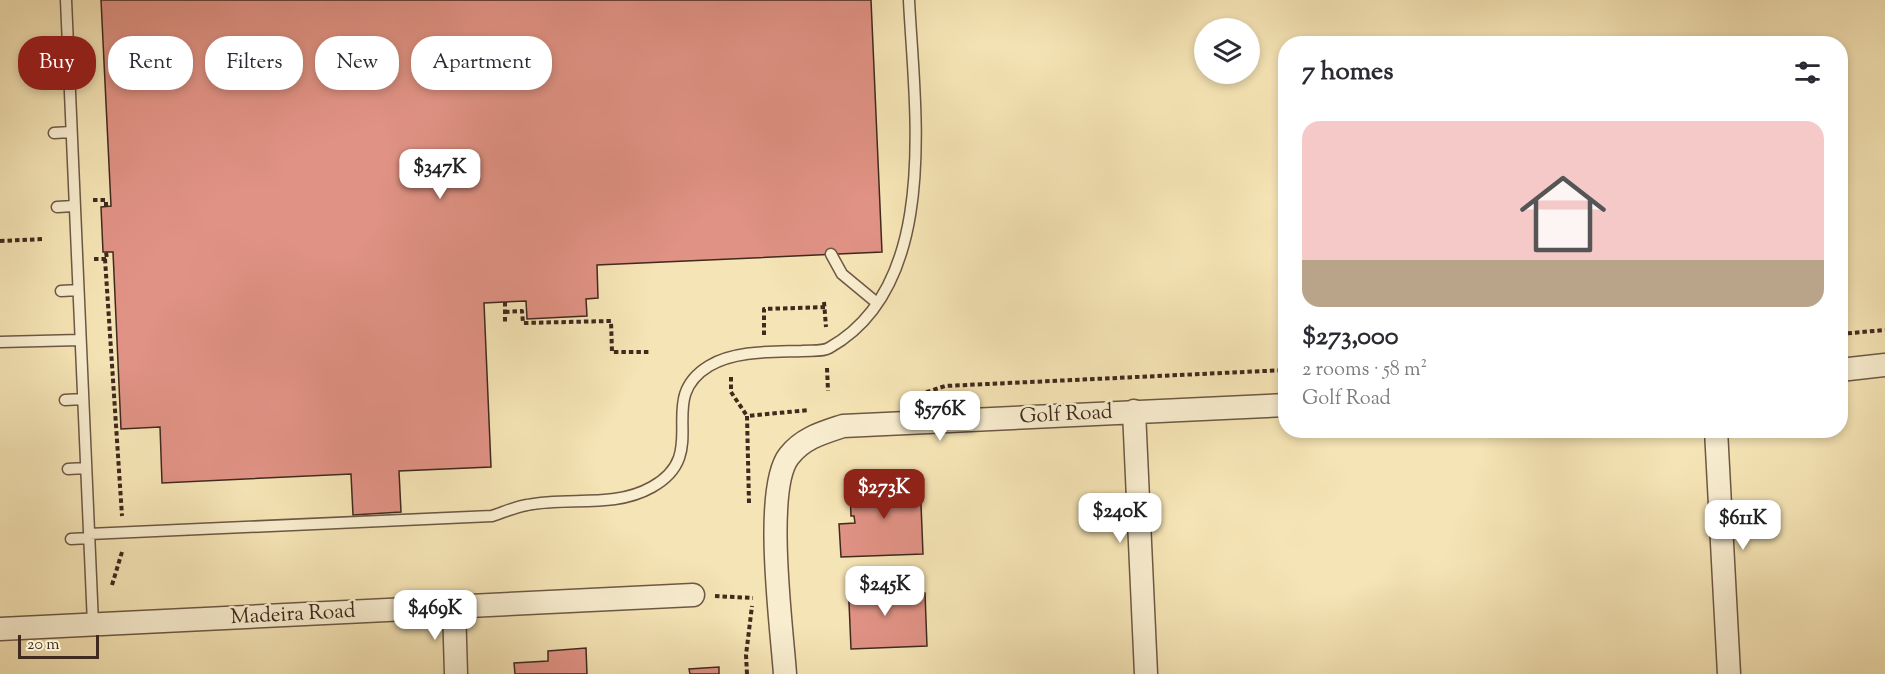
<!DOCTYPE html>
<meta charset="utf-8">
<style>
body{margin:0;font-family:"Sorts Mill Goudy",serif;background:#f7f7f7;color:#2b2b33;height:100vh;display:flex;flex-direction:column;font-size:22px;white-space:nowrap}
*{box-sizing:border-box;margin:0}
p{font-size:20px;color:#7c7c81}
.icon{flex:none;width:33px;height:33px;fill:none;stroke:currentColor;stroke-width:2;stroke-linecap:round;stroke-linejoin:round}
.map{position:relative;flex:1;overflow:hidden}
.side{position:absolute;left:1278px;top:36px;width:570px;height:402px;display:flex;flex-direction:column;background:#fff;border-radius:24px;box-shadow:0 3px 9px #0003}
.side>*{flex:none}
.top-card{position:absolute;left:18px;top:36px;width:570px;height:54px;display:flex;gap:12px}
.tools{position:absolute;left:1194px;top:18px;display:grid;gap:12px}
.tools a{display:grid;place-items:center;width:66px;height:66px;border-radius:50%;background:#fff;box-shadow:0 3px 9px #0003;font-size:30px}
.scale{position:absolute;left:18px;bottom:15px;width:81px;box-sizing:border-box;padding-left:6px;border:3px solid #40291e;border-top:0;font-size:16px;line-height:21px;white-space:nowrap;color:#40291e;-webkit-text-stroke:4px #f8edcf;paint-order:stroke}
.price{position:absolute;translate:-50% -51px;padding:0 14px;border-radius:12px;background:#fff;color:#222;font-size:20px;line-height:39px;filter:drop-shadow(0 2px 3px #0008)}
.price::after{content:'';position:absolute;left:50%;top:36px;width:18px;height:14px;margin-left:-9px;background:inherit;clip-path:polygon(0 0,100% 0,50% 100%)}
.price.on{background:#8f2418;color:#fff}
ul{padding:0;list-style:none}
li{display:grid;align-content:center;gap:12px;height:318px;padding:0 24px}
li span{display:grid;place-items:center;height:186px;border-radius:18px;color:#555}
li>.icon{margin-inline-start:auto}
span .icon{width:108px;height:108px;fill:#fffc;stroke-width:1}
li b{font-size:26px}
h2{display:flex;justify-content:space-between;align-items:center;height:72px;padding:0 24px;font-size:26px}
.pill{padding:0 21px;border-radius:24px;background:#fff;box-shadow:0 3px 9px #0003;font-size:21px;line-height:54px}
.pill.on{background:#8f2418;color:#fff}
.map>svg:first-child{display:block}
.building{fill:#e09284;stroke:#40291e;stroke-width:1.5}
.lines{fill:none;stroke-linecap:round;stroke-linejoin:round}
.service-casing{stroke:#6d5844;stroke-width:13}
.minor-casing{stroke:#6d5844;stroke-width:25}
.path{stroke:#40291e;stroke-width:4;stroke-dasharray:4.5 3;stroke-linecap:butt}
.service{stroke:#f8edcf;stroke-width:10}
.minor{stroke:#f8edcf;stroke-width:22}
.labels{text-anchor:middle;dominant-baseline:central;stroke-width:5;stroke-linejoin:round;paint-order:stroke}
.street-label{font-size:21px;fill:#40291e;stroke:#f8edcf}
</style>
<div class="map">
<svg width="1885" height="674" viewBox="0 0 1885 674">
<rect width="100%" height="100%" fill="#f5e4b5"/>
<filter id="stains"><feTurbulence type="fractalNoise" baseFrequency=".00333" numOctaves="4"/><feColorMatrix values="0 0 0 0 .2 0 0 0 0 .09 0 0 0 0 .02 0 0 0 .5 -.17"/></filter>
<radialGradient id="worn" r=".72"><stop offset=".6" stop-color="#630" stop-opacity="0"/><stop offset="1" stop-color="#630" stop-opacity=".3"/></radialGradient>
<path class="building" d="M101,0H871L882,252L597,265L598,298L586,299L587,316L527,319L526,301L484,303L491,467L399,471L401,512L353,515L351,474L162,483L160,427L121,429L113,252H103L101,207L111,206Z
M920,479L923,554L841,557L839,524L855,523L854,516H851L850,489H853L852,482Z
M881,578L882,594L925,593L927,646L851,649L848,579Z
M586,648L587,674H515L514,663L548,661V651Z
M719,667V674H690L689,669Z"/>
<g class="lines">
<defs>
<path id="service" d="M66,0L93,624
M51,64L68,63
M54,133L71,132
M57,207L74,206
M831,254L842,274L877,303
M61,291L78,290
M0,342L80,340
M65,400L83,399
M68,469L86,468
M89,534L492,516C504,512 515,507 527,505C568,496 613,509 652,487C713,453 653,400 709,366C735,350 774,352 802,351C811,350 822,352 829,348C942,285 914,106 909,0
M71,539L89,538"/>
<path id="minor" d="M1840,370L1885,365
M1134,411L1146,674
M1716,430L1729,674
M454,607L456,674
M0,629L693,595
M785,674C782,630 763,489 789,456C803,438 822,433 843,426L1286,405"/>
</defs>
<use href="#service" class="service-casing"/>
<use href="#minor" class="minor-casing"/>
<path class="path" d="M93,200H106V207
M0,241L44,239
M94,259H107L106,252
M105,259L122,516
M505,302V323
M824,302L826,327
M505,312L522,311L523,323L611,321L612,352H649
M1840,334L1885,330
M764,335V309L825,307
M827,368L828,391
M731,377V392L747,416
M912,397L945,386L1286,370
M749,503L747,416L809,410
M112,585L122,552
M715,596L753,598
M747,674L746,655L752,606"/>
<use href="#service" class="service"/>
<use href="#minor" class="minor"/>
</g>
<g class="labels">
<g class="street-label">
<text transform="translate(1066 415) rotate(-3)">Golf Road</text>
<text transform="translate(293 615) rotate(-3)">Madeira Road</text>
</g>
</g>
<rect width="100%" height="100%" filter="url(#stains)"/>
<rect width="100%" height="100%" fill="url(#worn)"/>
</svg>
<div class="tools">
<a><svg class="icon" aria-label="layers" viewBox="0 0 24 24"><path d="M12 4l9 5-9 5-9-5zM3 14l9 5 9-5"/></svg></a>
</div>
<div class="scale">20 m</div>
<b class="price" style="left:440px;top:200px">$347K</b>
<b class="price" style="left:940px;top:442px">$576K</b>
<b class="price on" style="left:884px;top:520px">$273K</b>
<b class="price" style="left:1120px;top:544px">$240K</b>
<b class="price" style="left:1743px;top:551px">$611K</b>
<b class="price" style="left:885px;top:617px">$245K</b>
<b class="price" style="left:435px;top:641px">$469K</b>
<div class="top-card">
<a class="pill on">Buy</a>
<a class="pill">Rent</a>
<a class="pill">Filters</a>
<a class="pill">New</a>
<a class="pill">Apartment</a>
</div>
<section class="side">
<h2>7 homes<svg class="icon" aria-label="filters" viewBox="0 0 24 24"><path d="M4 7h16M4 17h16"/><circle cx="9" cy="7" r="2"/><circle cx="15" cy="17" r="2"/></svg></h2>
<ul>
<li><span style="background:linear-gradient(#f6c9c9 75%,#b9a48a 0)"><svg class="icon" aria-label="home" viewBox="0 0 24 24"><path d="M3 11l9-7 9 7M6 9v11h12V9"/></svg></span><div><b>$273,000</b><p>2 rooms · 58 m²</p><p>Golf Road</p></div></li>
</ul>
</section>
</div>
